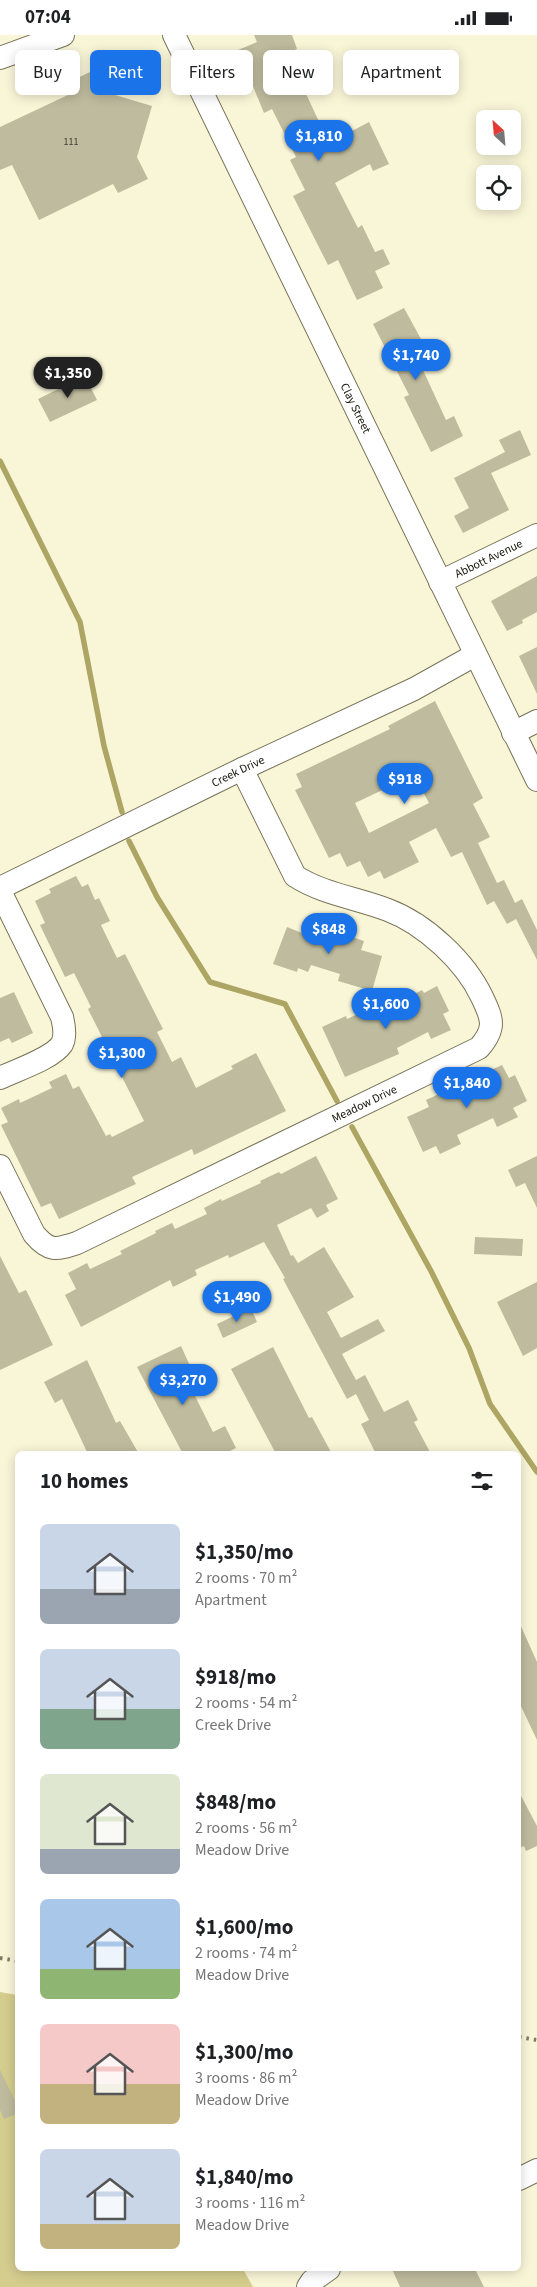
<!DOCTYPE html>
<meta charset="utf-8">
<style>
body{margin:0;font-family:"Source Sans 3",sans-serif;background:#f6f6f6;color:#202124;height:100vh;display:flex;flex-direction:column;font-size:19px;white-space:nowrap}
*{box-sizing:border-box;margin:0}
p{font-size:16px;color:#757577}
.icon{flex:none;width:28px;height:28px;fill:none;stroke:currentColor;stroke-width:2;stroke-linecap:round;stroke-linejoin:round}
.map{position:relative;flex:1;overflow:hidden}
.sheet{position:absolute;left:15px;top:1416px;width:506px;height:820px;display:flex;flex-direction:column;background:#fff;border-radius:8px;box-shadow:0 2px 12px #0003}
.sheet>*{flex:none}
.top-card{position:absolute;left:15px;top:15px;width:508px;height:45px;display:flex;gap:10px}
.needle{width:32px;rotate:334deg}
.tools{position:absolute;left:476px;top:75px;display:grid;gap:10px}
.tools a{display:grid;place-items:center;width:45px;height:45px;border-radius:8px;background:#fff;box-shadow:0 2px 12px #0003;font-size:25px}
.price{position:absolute;translate:-50% -42px;padding:0 11px;border-radius:18px;background:#1a73e8;color:#fff;font-size:16px;line-height:32px;filter:drop-shadow(0 1px 2px #0008)}
.price::after{content:'';position:absolute;left:50%;top:30px;width:15px;height:11px;margin-left:-8px;background:inherit;clip-path:polygon(0 0,100% 0,50% 100%)}
.price.active{background:#222;color:#fff}
ul{padding:0;list-style:none}
li{display:flex;align-items:center;gap:15px;height:125px;padding:0 25px}
li span{display:grid;place-items:center;flex:none;width:140px;height:100px;border-radius:8px;color:#555}
li>.icon{margin-inline-start:auto}
span .icon{width:60px;height:60px;fill:#fffc;stroke-width:1}
li b{font-size:21px}
h2{display:flex;justify-content:space-between;align-items:center;height:60px;padding:0 25px;font-size:21px}
.pill{padding:0 18px;border-radius:8px;background:#fff;box-shadow:0 2px 12px #0003;font-size:18px;line-height:45px}
.pill.active{background:#1a73e8;color:#fff}
.status{display:flex;justify-content:space-between;align-items:center;height:35px;padding:0 25px;background:#fff;direction:ltr}
.status svg{height:14px;fill:currentColor}
.map>svg:first-child{display:block}
.green{fill:#d5cd8e}
.lines{fill:none;stroke-linecap:round;stroke-linejoin:round}
.stream{stroke:#ada564;stroke-width:5.5}
.building{fill:#bebb9e;fill-rule:evenodd}
.minor-casing{stroke:#78745a;stroke-width:24}
.minor{stroke:#fff;stroke-width:22}
.rail{stroke:#7c7966;stroke-width:4;stroke-dasharray:2.5 5;stroke-linecap:butt}
.labels{text-anchor:middle;dominant-baseline:central;stroke-width:4.5;stroke-linejoin:round;paint-order:stroke}
.number-label{font-size:10px;fill:#3f3d2e}
.street-label{font-size:12px;fill:#151309;stroke:#fff}
</style>
<div class="status"><b>07:04</b><svg viewBox="0 0 49 12"><path d="M0 12V9h3v3zM5 12V6h3v6zM10 12V3h3v9zM15 12V0h3v12zM26 1h20v11H26zM47 4h2v5h-2z"/></svg></div>
<div class="map">
<svg width="537" height="2252" viewBox="0 0 537 2252">
<rect width="100%" height="100%" fill="#f9f6d8"/>
<path class="green" d="M0,1957L17,1960L18,2234H243L253,2252H0Z"/>
<g class="lines">
<path class="stream" d="M0,426L80,587L104,711L122,777
M129,806L157,862L210,947L285,969L337,1066
M352,1092L431,1236L469,1313L490,1369L537,1437"/>
</g>
<path class="building" d="M254,0H292L297,14L287,18L329,108L369,87L389,129L373,136L370,129L335,148L358,193L362,190L375,217L383,214L390,229L375,236L383,253L357,265L338,225L328,230L293,161L305,155L290,125L296,122L272,74L264,78L238,15L257,7Z
M94,35L105,57L152,71L137,122L148,144L118,158L113,149L39,185L12,130L0,135V92L70,59L65,49Z
M404,273L421,304L411,309L446,385L454,381L463,401L431,417L404,362L409,360L373,289Z
M85,341L97,365L50,387L38,364Z
M520,395L531,420L491,438L509,475L463,498L454,481L469,473L454,443L505,417L499,405Z
M537,541V577L522,585L523,588L507,596L491,566Z
M537,612V659L519,621Z
M435,666L483,763L473,769L490,802L478,808L497,848L504,845L515,868L522,864L537,895V925L516,884L507,889L494,866L487,870L462,817L451,822L436,793L409,807L419,827L384,844L380,836L368,842L360,826L347,832L340,818L329,823L295,755L302,752L296,739L390,694L388,691ZM414,740L429,768L369,798L355,768Z
M76,841L82,852L88,849L95,865L99,863L110,886L101,890L117,923L125,919L163,994L157,997L172,1027L181,1022L196,1053L233,1034L231,1031L256,1018L286,1076L194,1120L192,1114L132,1142L136,1149L59,1184L51,1168L41,1172L1,1090L8,1087L1,1073L19,1064L20,1068L52,1053L49,1047L66,1039L73,1054L79,1051L106,1101L110,1099L112,1102L144,1086L88,974L91,972L74,938L65,942L40,890L45,888L35,866L51,858L49,854Z
M312,888L364,906L361,915L382,921L372,956L338,946L340,939L311,930L308,937L298,933L297,937L273,929L287,892L307,900Z
M437,951L449,976L443,979L451,995L431,1004L428,997L397,1013L399,1019L345,1042L322,992L346,981L347,984L377,970L380,977L422,955L424,958Z
M14,957L33,998L12,1008L9,1003L0,1007V963Z
M502,1030L509,1043L515,1040L527,1066L513,1073L518,1082L497,1092L493,1083L457,1100L461,1109L440,1119L436,1111L423,1117L407,1082L429,1072L426,1065Z
M316,1121L338,1164L326,1170L329,1176L317,1183L311,1173L277,1190L291,1221L293,1220L298,1228L324,1212L354,1262L327,1277L341,1303L378,1284L385,1296L342,1319L356,1345L365,1340L384,1377L408,1365L418,1385L414,1387L431,1419H376L361,1389L369,1385L356,1359L347,1364L283,1244L285,1243L264,1207L229,1223L228,1220L195,1235L197,1240L173,1252L170,1245L81,1292L65,1260L76,1254L68,1238L87,1228L90,1234L122,1219L120,1216L156,1198L155,1196L172,1188L175,1194L207,1179L204,1173L221,1164L222,1166L261,1148L260,1146L279,1137L281,1139Z
M537,1121V1173L525,1148L516,1152L508,1135Z
M475,1202L523,1204L522,1221L474,1219Z
M0,1221L19,1258L26,1255L53,1310L0,1335Z
M537,1247V1313L523,1321L497,1267Z
M251,1273L257,1287L223,1303L217,1289Z
M181,1311L191,1333L183,1337L213,1397L225,1391L236,1413L224,1419H183L137,1332Z
M273,1312L309,1383L312,1382L332,1419H276L231,1334Z
M87,1325L116,1388L120,1386L139,1419H88L62,1364L55,1368L44,1347Z
M519,1587L537,1627V1705L519,1667Z
M519,1757L537,1791V1811L526,1816L524,1811L519,1813Z
M0,2035L18,2072V2078L4,2084L0,2075Z
M392,2234H475L484,2252H400Z"/>
<g class="lines">
<defs>
<g id="minor">
<path id="s1" d="M174,0L537,745"/>
<path d="M0,23L63,0"/>
<path id="s2" d="M440,547L537,500"/>
<path d="M513,698L537,686"/>
<path id="s3" d="M0,853L242,734L414,654L475,620"/>
<path d="M0,856L62,982C64,990 66,1001 62,1009C52,1024 16,1035 0,1043"/>
<path id="s4" d="M0,1131L34,1199C49,1217 56,1215 77,1208L479,1013C496,993 493,985 482,962C465,926 425,889 388,875C357,863 323,859 295,841L242,734"/>
<path d="M519,2144L537,2135"/>
<path d="M308,2252L312,2246L329,2234"/>
</g>
</defs>
<use href="#minor" class="minor-casing"/>
<use href="#minor" class="minor"/>
<path class="rail" d="M0,1923L18,1926
M519,2002L537,2005"/>
</g>
<g class="labels">
<g class="number-label">
<text x="71" y="107">111</text>
</g>
<g class="street-label">
<text stroke="none"><textPath href="#s1" startOffset="415">Clay Street</textPath></text>
<text stroke="none"><textPath href="#s2" startOffset="54">Abbott Avenue</textPath></text>
<text stroke="none"><textPath href="#s3" startOffset="265">Creek Drive</textPath></text>
<text stroke="none"><textPath href="#s4" startOffset="444">Meadow Drive</textPath></text>
</g>
</g>
</svg>
<div class="tools">
<a><svg class="needle" viewBox="-14 -14 28 28"><path d="M0-13l5 13h-10z" fill="#e53935"/><path d="M0 13l5-13h-10z" fill="#757577"/></svg></a>
<a><svg class="icon" aria-label="locate" viewBox="0 0 24 24"><circle cx="12" cy="12" r="6"/><path d="M12 2v4M12 18v4M2 12h4M18 12h4"/></svg></a>
</div>
<b class="price" style="left:319px;top:127px">$1,810</b>
<b class="price" style="left:416px;top:346px">$1,740</b>
<b class="price active" style="left:68px;top:364px">$1,350</b>
<b class="price" style="left:405px;top:770px">$918</b>
<b class="price" style="left:329px;top:920px">$848</b>
<b class="price" style="left:386px;top:995px">$1,600</b>
<b class="price" style="left:122px;top:1044px">$1,300</b>
<b class="price" style="left:467px;top:1074px">$1,840</b>
<b class="price" style="left:237px;top:1288px">$1,490</b>
<b class="price" style="left:183px;top:1371px">$3,270</b>
<div class="top-card">
<a class="pill">Buy</a>
<a class="pill active">Rent</a>
<a class="pill">Filters</a>
<a class="pill">New</a>
<a class="pill">Apartment</a>
</div>
<section class="sheet">
<h2>10 homes<svg class="icon" aria-label="filters" viewBox="0 0 24 24"><path d="M4 7h16M4 17h16"/><circle cx="9" cy="7" r="2"/><circle cx="15" cy="17" r="2"/></svg></h2>
<ul>
<li><span style="background:linear-gradient(#c9d6e8 65%,#9aa5b1 0)"><svg class="icon" aria-label="home" viewBox="0 0 24 24"><path d="M3 11l9-7 9 7M6 9v11h12V9"/></svg></span><div><b>$1,350/mo</b><p>2 rooms · 70 m²</p><p>Apartment</p></div></li>
<li><span style="background:linear-gradient(#c9d6e8 60%,#7fa58c 0)"><svg class="icon" aria-label="home" viewBox="0 0 24 24"><path d="M3 11l9-7 9 7M6 9v11h12V9"/></svg></span><div><b>$918/mo</b><p>2 rooms · 54 m²</p><p>Creek Drive</p></div></li>
<li><span style="background:linear-gradient(#dfe7d0 75%,#9aa5b1 0)"><svg class="icon" aria-label="home" viewBox="0 0 24 24"><path d="M3 11l9-7 9 7M6 9v11h12V9"/></svg></span><div><b>$848/mo</b><p>2 rooms · 56 m²</p><p>Meadow Drive</p></div></li>
<li><span style="background:linear-gradient(#a9c7e8 70%,#8fb573 0)"><svg class="icon" aria-label="home" viewBox="0 0 24 24"><path d="M3 11l9-7 9 7M6 9v11h12V9"/></svg></span><div><b>$1,600/mo</b><p>2 rooms · 74 m²</p><p>Meadow Drive</p></div></li>
<li><span style="background:linear-gradient(#f6c9c9 60%,#c2b280 0)"><svg class="icon" aria-label="home" viewBox="0 0 24 24"><path d="M3 11l9-7 9 7M6 9v11h12V9"/></svg></span><div><b>$1,300/mo</b><p>3 rooms · 86 m²</p><p>Meadow Drive</p></div></li>
<li><span style="background:linear-gradient(#c9d6e8 75%,#c2b280 0)"><svg class="icon" aria-label="home" viewBox="0 0 24 24"><path d="M3 11l9-7 9 7M6 9v11h12V9"/></svg></span><div><b>$1,840/mo</b><p>3 rooms · 116 m²</p><p>Meadow Drive</p></div></li>
</ul>
</section>
</div>
